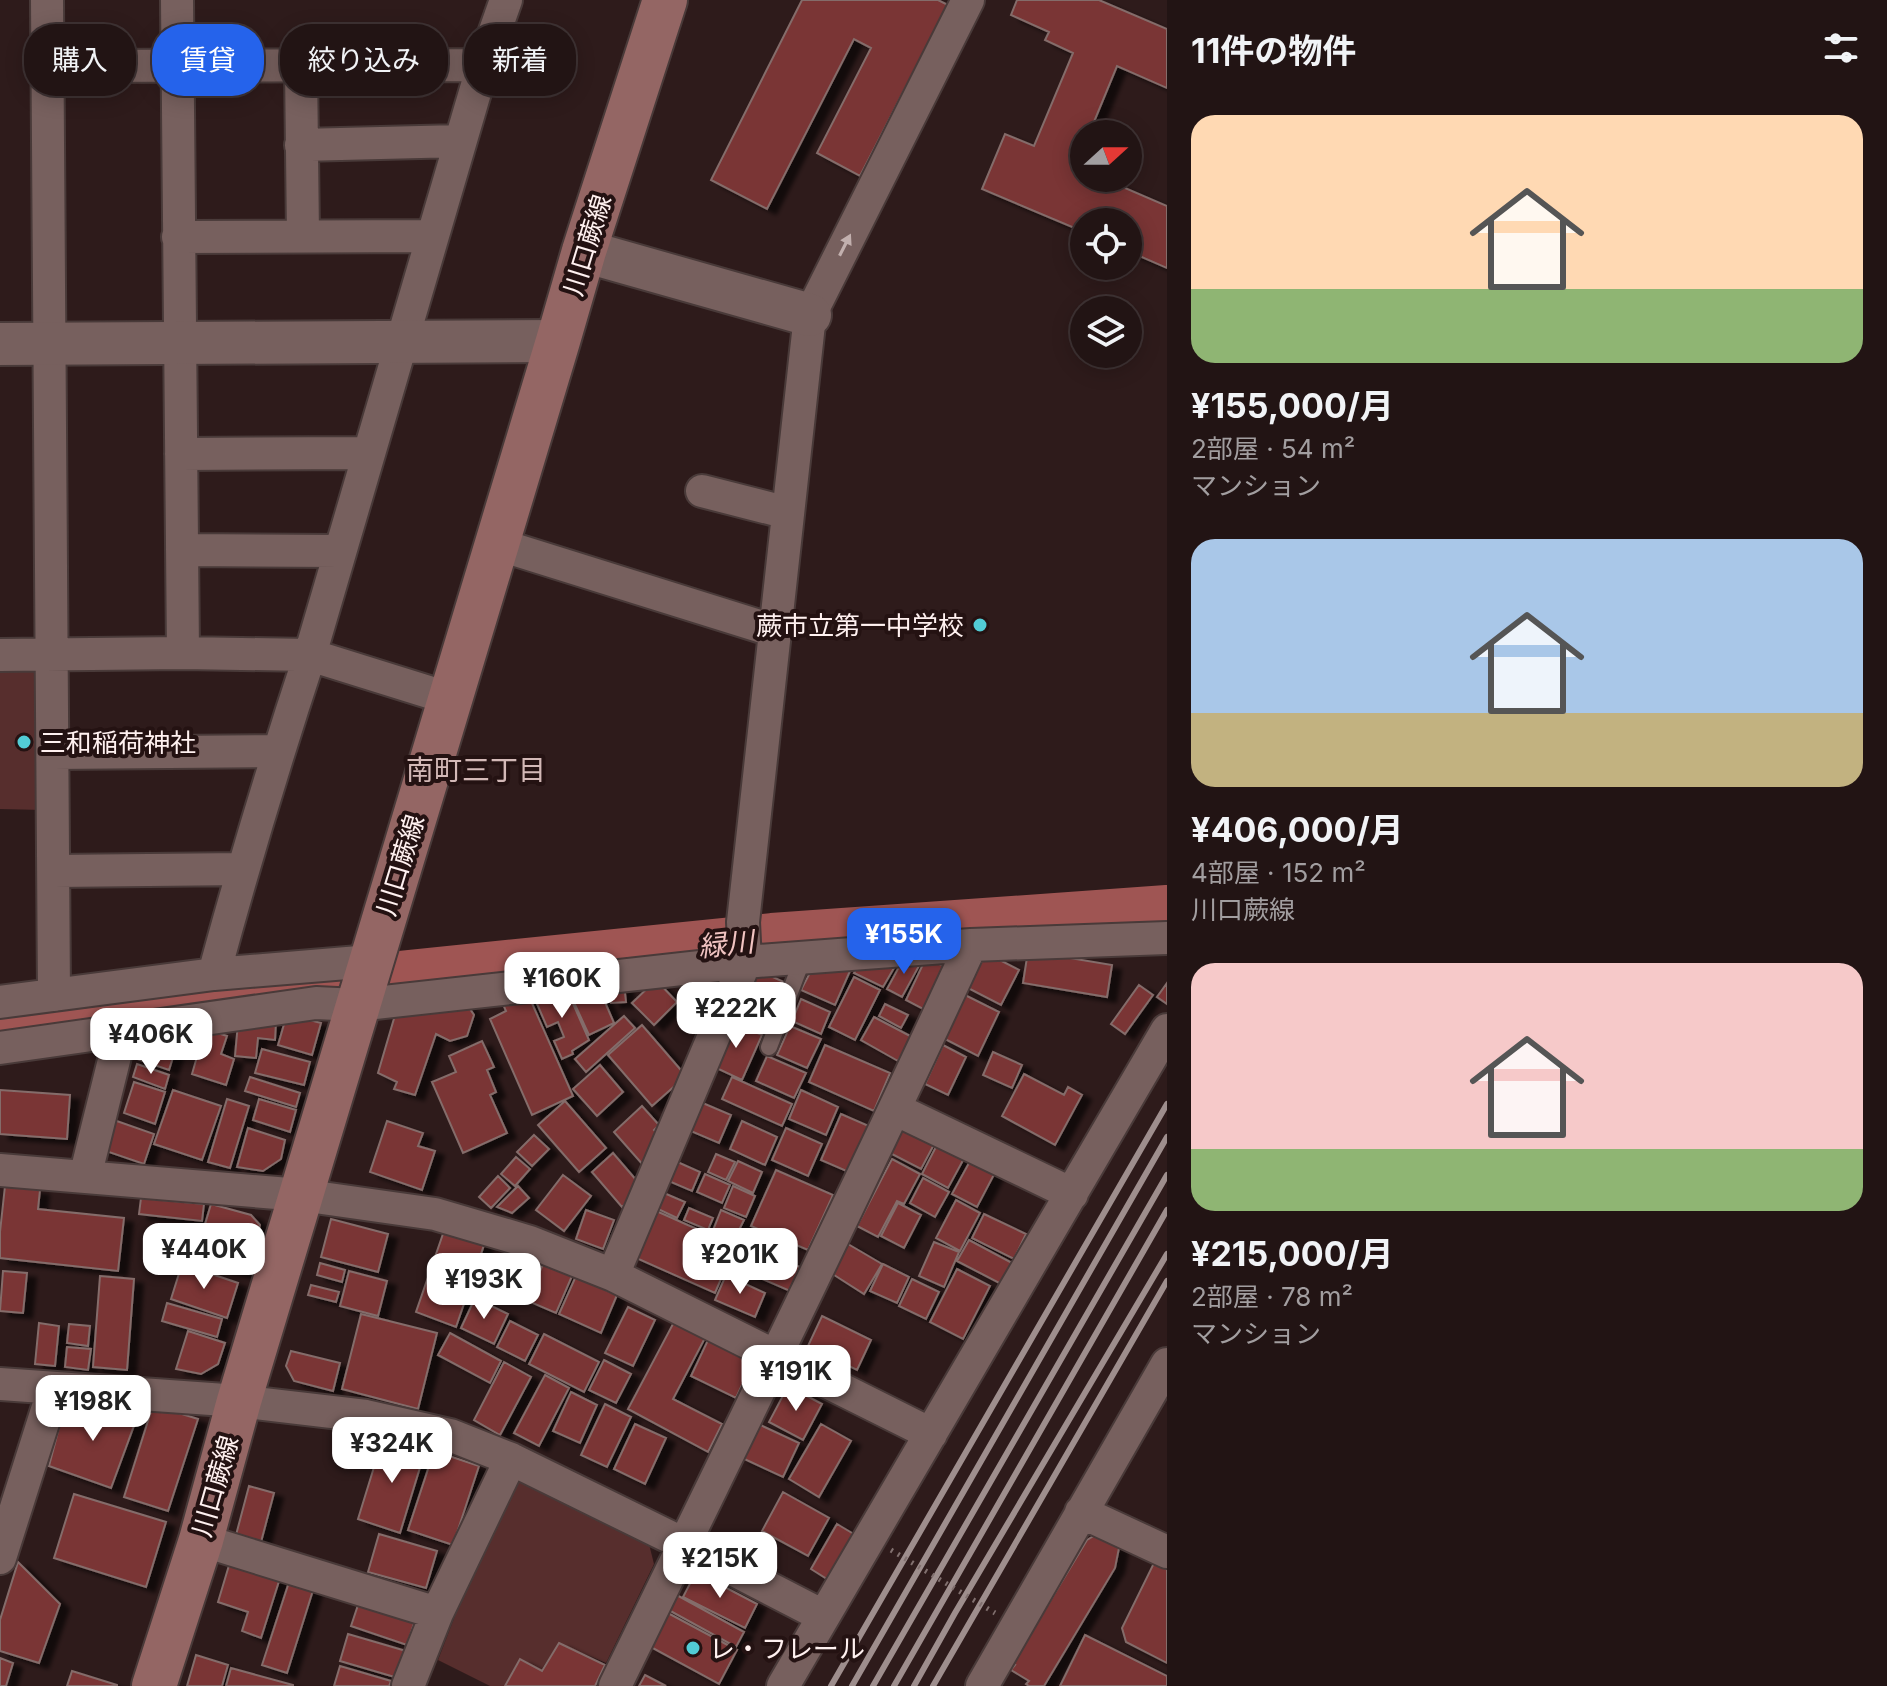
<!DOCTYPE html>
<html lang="ja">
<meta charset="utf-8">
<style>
body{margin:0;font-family:Inter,"Noto Sans JP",sans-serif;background:#2a1d1d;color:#f1f3f6;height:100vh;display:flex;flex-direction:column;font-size:30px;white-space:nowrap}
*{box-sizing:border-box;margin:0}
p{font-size:26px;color:#a29ea0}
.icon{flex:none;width:44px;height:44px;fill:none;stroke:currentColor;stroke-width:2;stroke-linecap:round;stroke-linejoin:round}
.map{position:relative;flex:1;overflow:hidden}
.side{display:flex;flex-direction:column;background:#221414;width:720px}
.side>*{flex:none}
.hud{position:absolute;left:24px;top:24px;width:760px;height:72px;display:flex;gap:16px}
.needle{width:52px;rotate:69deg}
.controls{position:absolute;left:1070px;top:120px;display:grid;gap:16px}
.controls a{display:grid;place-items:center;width:72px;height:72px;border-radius:50%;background:#221414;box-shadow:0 4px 20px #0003,0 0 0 2px #3f3334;font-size:40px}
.price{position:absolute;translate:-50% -68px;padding:0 18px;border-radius:16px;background:#fff;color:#222;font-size:26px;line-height:52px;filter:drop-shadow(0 2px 4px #0008)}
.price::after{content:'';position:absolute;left:50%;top:48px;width:24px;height:18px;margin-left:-12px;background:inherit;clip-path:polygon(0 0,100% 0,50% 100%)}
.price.selected{background:#2563eb;color:#fff}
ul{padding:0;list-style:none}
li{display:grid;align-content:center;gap:16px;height:424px;padding:0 24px}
li span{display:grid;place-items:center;height:248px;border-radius:24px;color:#555}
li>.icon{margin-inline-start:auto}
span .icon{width:144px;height:144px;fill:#fffc;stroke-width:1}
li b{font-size:34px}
h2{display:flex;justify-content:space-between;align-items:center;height:96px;padding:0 24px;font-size:34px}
.chip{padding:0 28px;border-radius:32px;background:#221414;box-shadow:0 4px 20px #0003,0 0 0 2px #3f3334;font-size:28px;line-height:72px}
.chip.selected{background:#2563eb;color:#fff}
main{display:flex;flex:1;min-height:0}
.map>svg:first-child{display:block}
.green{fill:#572e2d}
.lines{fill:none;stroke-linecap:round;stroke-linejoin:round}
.river{stroke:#9f5553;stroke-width:52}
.building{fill:#7a3434;stroke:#846c6a;stroke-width:2;filter:url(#shadow)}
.service-casing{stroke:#493a39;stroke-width:20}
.minor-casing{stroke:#493a39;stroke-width:36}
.tertiary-casing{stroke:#493a39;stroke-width:46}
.secondary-casing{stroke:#493a39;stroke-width:48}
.service{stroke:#77605e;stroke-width:16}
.minor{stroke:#77605e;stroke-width:32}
.tertiary{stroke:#77605e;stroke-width:42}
.secondary{stroke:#946664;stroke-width:44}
.rail{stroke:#9e8e8d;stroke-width:6}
.path-bridge{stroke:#81706f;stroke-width:5;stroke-dasharray:2 6;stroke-linecap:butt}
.oneway{fill:#c2b0ae}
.poi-dot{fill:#52ccd5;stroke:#241212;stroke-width:3}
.labels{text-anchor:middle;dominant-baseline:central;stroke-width:8;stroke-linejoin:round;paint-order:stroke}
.street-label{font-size:26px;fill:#fff1f0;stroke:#241212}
.poi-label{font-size:26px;fill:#fff1f0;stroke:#241212;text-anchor:start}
.neighbourhood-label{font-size:28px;fill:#d3b9b7;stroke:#241212}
.water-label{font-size:28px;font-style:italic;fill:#f1c4c2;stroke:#241212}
</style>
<main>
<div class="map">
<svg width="1167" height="1686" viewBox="0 0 1167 1686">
<defs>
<filter id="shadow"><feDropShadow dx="9" dy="5" stdDeviation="2" flood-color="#0009"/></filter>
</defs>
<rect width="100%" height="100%" fill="#2e1b1b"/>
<path class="green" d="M0,667L41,671L43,810L0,809Z
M523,1480L649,1544L654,1564L606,1663L559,1643L541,1670L520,1659L505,1686H490L438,1660L504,1489Z"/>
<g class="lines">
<path class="river" d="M0,1025L311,986L772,939L1167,911"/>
</g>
<path class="building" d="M802,0H938L948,5L860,176L817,153L871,48L854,39L767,209L711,180Z
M1017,0H1099L1167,29V88L1117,66L1089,134H1084V145L1075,166L1084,170V178H1113L1111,182L1167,206V268L1128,251V222H1084V232L982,189L1005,134L1034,146L1073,53L1045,40L1049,32L1011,15Z
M1028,951L1112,965L1107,997L1023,983Z
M986,953L1019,970L1001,1005L968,988Z
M905,956L920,964L902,997L887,989Z
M880,958L894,968L883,987L854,973L861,960Z
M926,958L946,967L925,1010L906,1000Z
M814,965L850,971L835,1005L801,990Z
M753,968L786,983L765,1033L731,1018Z
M722,975V994H711L721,1006L699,1024L682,1002L691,995V977Z
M854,977L880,990L855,1040L829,1027Z
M656,980L677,1002L654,1025L632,1003Z
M1167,983V1004L1157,997Z
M624,984L626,1002L611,1003L609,985Z
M1139,985L1153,995L1125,1034L1111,1024Z
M598,986L614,1023L589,1035L572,998Z
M557,989L563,1002L571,999L589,1040L572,1051L573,1054L562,1059L554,1041L564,1037L558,1022L547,1027L532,992Z
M527,992L573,1096L532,1115L490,1019L506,1011L502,1002Z
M963,994L999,1012L978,1056L941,1037Z
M462,997L474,1015L467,1036L450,1041L436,1034L415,1095L394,1089L397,1082L378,1073L398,1005Z
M801,999L830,1012L821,1034L792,1021Z
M885,1004L908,1015L901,1028L879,1016Z
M287,1014L321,1023L312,1055L278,1045Z
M624,1016L635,1028L586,1072L575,1059Z
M874,1017L912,1037L898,1061L861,1040Z
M729,1021L762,1035L742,1080L710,1065Z
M276,1022L275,1040L258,1038L256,1058L235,1056L238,1023Z
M642,1025L686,1076L652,1106L608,1055Z
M790,1026L821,1039L807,1068L777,1055Z
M144,1029L178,1041L169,1070L134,1058Z
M205,1029L227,1036L221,1054L234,1059L226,1085L192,1074Z
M482,1041L494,1067L487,1070L496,1092L490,1095L507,1133L463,1153L432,1082L456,1072L449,1056Z
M825,1045L890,1073L874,1111L809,1082Z
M943,1045L966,1057L948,1095L925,1084Z
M262,1049L310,1062L304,1085L255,1073Z
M993,1052L1022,1065L1012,1088L983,1075Z
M767,1056L806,1073L794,1098L756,1081Z
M137,1064L169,1075L165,1089L133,1077Z
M600,1065L623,1092L597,1116L573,1089Z
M1024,1074L1064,1095L1068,1087L1082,1095L1055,1145L1002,1116Z
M250,1077L300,1093L296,1107L245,1091Z
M732,1077L792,1104L782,1126L722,1099Z
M134,1082L165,1092L155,1124L124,1113Z
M0,1090L70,1095L67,1139L0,1134Z
M173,1090L221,1106L202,1160L154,1144Z
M801,1090L838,1107L826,1135L789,1119Z
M227,1099L249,1106L230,1168L208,1162Z
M259,1099L296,1110L290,1132L253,1120Z
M565,1101L606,1148L579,1172L538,1125Z
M698,1101L731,1115L719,1143L686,1129Z
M642,1106L659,1125L654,1130L662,1139L644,1166L614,1132Z
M841,1114L871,1127L851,1173L821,1160Z
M906,1118L939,1135L921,1169L888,1152Z
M111,1119L154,1134L144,1164L100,1149Z
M387,1121L423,1133L418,1146L435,1151L422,1190L370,1172Z
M742,1121L777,1137L765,1165L730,1149Z
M248,1128L285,1140L281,1159L263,1171L237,1167Z
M786,1128L822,1144L808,1176L772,1160Z
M534,1135L549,1149L532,1166L517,1152Z
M940,1139L967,1153L948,1188L922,1174Z
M975,1152L999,1165L977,1207L952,1194Z
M613,1153L643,1188L622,1207L592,1172Z
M716,1154L735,1162L726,1180L708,1172Z
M516,1157L530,1169L515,1186L501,1174Z
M892,1159L920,1174L904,1204L897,1201L878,1237L857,1226Z
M673,1160L700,1172L692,1191L664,1179Z
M738,1161L762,1172L753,1193L728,1181Z
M776,1170L833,1195L808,1250L751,1226Z
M705,1174L730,1185L722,1203L697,1192Z
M563,1175L591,1196L564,1231L536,1210Z
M498,1176L510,1188L491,1208L479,1197Z
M923,1178L949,1192L935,1217L910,1203Z
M5,1186L40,1190L38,1209L124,1218L118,1271L0,1258V1232Z
M518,1186L529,1198L512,1213L497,1207Z
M733,1186L755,1196L746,1217L724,1208Z
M664,1193L685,1202L677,1218L658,1209Z
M141,1198L204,1204L202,1221L139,1214Z
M956,1200L980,1213L960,1251L936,1238Z
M898,1203L921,1215L904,1248L881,1236Z
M211,1204L251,1215L260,1225L254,1245L203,1231Z
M689,1208L713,1218L708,1230L684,1220Z
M586,1210L614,1220L603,1249L576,1239Z
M654,1210L735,1246L715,1293L634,1257Z
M721,1210L744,1220L733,1242L712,1233Z
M984,1214L1026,1234L1014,1259L972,1238Z
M331,1219L388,1234L378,1272L321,1257Z
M444,1231L484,1245L456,1327L416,1312Z
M195,1235L251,1248L245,1272L190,1260Z
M969,1240L1014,1264L1003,1285L957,1261Z
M741,1241L800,1267L790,1291L730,1265Z
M934,1242L959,1252L944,1287L919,1276Z
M848,1244L882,1264L864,1294L831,1273Z
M320,1263L345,1270L342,1282L317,1275Z
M182,1264L238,1283L227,1318L171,1299Z
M543,1264L572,1276L556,1313L528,1301Z
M883,1264L909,1277L897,1303L870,1291Z
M957,1269L990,1286L963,1339L930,1322Z
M3,1271L27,1273L23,1313L0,1311Z
M349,1271L387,1281L378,1316L340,1306Z
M726,1275L765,1293L755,1317L715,1300Z
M100,1276L134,1279L127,1370L93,1367Z
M576,1276L617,1295L601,1333L559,1314Z
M912,1279L939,1292L926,1319L899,1306Z
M311,1285L339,1292L336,1302L308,1295Z
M475,1298L508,1314L494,1344L461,1328Z
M167,1303L222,1319L217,1337L162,1321Z
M628,1307L655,1320L633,1366L605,1353Z
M361,1314L437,1333L418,1409L342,1389Z
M822,1316L871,1340L857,1370L808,1346Z
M510,1321L538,1335L525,1361L497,1347Z
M674,1322L705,1338L673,1399L722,1424L708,1452L628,1409Z
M39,1323L59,1326L55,1366L35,1364Z
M69,1324L90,1326L88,1346L67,1343Z
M188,1331L225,1343L218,1364L201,1374L176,1369Z
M450,1333L501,1361L490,1383L438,1355Z
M544,1334L599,1362L584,1392L529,1364Z
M709,1338L740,1353L747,1374L736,1398L691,1376Z
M67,1347L91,1349L88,1370L65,1367Z
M291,1351L340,1363L333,1391L294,1381L286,1366Z
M604,1360L631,1374L616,1403L589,1390Z
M504,1362L531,1377L500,1435L474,1420Z
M545,1375L569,1388L539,1446L514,1433Z
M788,1386L822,1404L803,1440L769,1422Z
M571,1392L597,1405L580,1443L553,1431Z
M605,1404L631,1417L607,1467L581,1455Z
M96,1405L139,1412L111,1488L49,1466L62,1416Z
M153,1405L198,1419L168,1511L124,1497Z
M756,1423L799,1443L783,1477L740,1457Z
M635,1424L666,1438L645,1484L614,1469Z
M821,1424L851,1441L819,1497L789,1479Z
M383,1438L425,1451L400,1533L358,1519Z
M434,1451L479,1466L453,1545L408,1530Z
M249,1486L274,1493L261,1542L236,1535Z
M783,1492L829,1518L808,1556L762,1531Z
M74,1494L166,1522L146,1587L54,1558Z
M837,1524L862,1539L835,1584L811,1569Z
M379,1534L437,1551L426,1588L368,1572Z
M1097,1534L1119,1548L1115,1568L1044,1686H1029L1026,1684L1029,1681L1011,1670L1015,1665L1012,1664L1087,1540Z
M18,1562L60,1604L39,1663L0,1651V1620Z
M230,1562L280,1578L261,1638L242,1631L248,1612L218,1602Z
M1154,1563L1167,1569V1663L1126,1642L1122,1628Z
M696,1572L757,1604L745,1628L683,1597Z
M291,1576L315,1584L287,1673L262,1665Z
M673,1593L744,1632L736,1647L665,1608Z
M360,1599L416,1617L407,1645L351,1626Z
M666,1612L737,1650L719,1684L649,1646Z
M348,1634L406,1651L398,1678L340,1661Z
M1085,1635L1167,1676V1686H1060Z
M559,1643L605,1665L595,1686H505L520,1659L542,1671Z
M196,1655L228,1665L222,1686H187Z
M0,1658L13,1663L6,1686H0Z
M340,1666L391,1681L389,1686H334Z
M231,1668L293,1685V1686H226Z
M72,1671L117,1685V1686H67Z
M645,1675L666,1686H639Z"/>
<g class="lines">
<defs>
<path id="service" d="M769,1047L803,958"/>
<path id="minor" d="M47,0L54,995
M177,0L183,653
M48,66L483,65
M301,66L303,236
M301,145L460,141
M178,237L432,236
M181,454L369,453
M702,491L788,513
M497,544L775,631
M182,550L340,551
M0,655L183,653L310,655L451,699
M53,753L278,751
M54,871L243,869
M214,974C243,867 275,761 310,655L483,65L506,0
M0,1002L214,974L371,961
M0,1048L316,1003L357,1005L745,962L971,945L1167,938
M895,1109L1072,1194
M0,1170L301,1195L435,1214L530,1242L613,1275L931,1434
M85,1177L121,1032
M613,1275L745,962L743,922L810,315L968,0
M0,1384L239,1401L366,1416L450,1435L511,1459L684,1544L823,1616
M1081,1512L1167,1552
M201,1540L437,1613
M0,1558L54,1388
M408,1686L437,1613L511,1459
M615,1686C735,1440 856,1194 971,945
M783,1686L1167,1030
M982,1686L1167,1364"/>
<path id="tertiary" d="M584,251L810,315
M0,344L558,341"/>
<path id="secondary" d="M154,1686L201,1540L239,1401L558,341L584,251L665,0"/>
</defs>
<use href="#service" class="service-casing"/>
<use href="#minor" class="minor-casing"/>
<use href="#tertiary" class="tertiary-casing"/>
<use href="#secondary" class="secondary-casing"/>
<use href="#service" class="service"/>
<use href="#minor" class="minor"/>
<use href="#tertiary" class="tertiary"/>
<use href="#secondary" class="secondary"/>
<path class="rail" d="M831,1686L1167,1104
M852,1686L1167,1137
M873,1686L1167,1175
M894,1686L1167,1210
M914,1686L955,1613L1167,1254
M933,1686L1167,1281"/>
<path class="path-bridge" d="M891,1550L995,1613"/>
</g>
<defs><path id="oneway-solid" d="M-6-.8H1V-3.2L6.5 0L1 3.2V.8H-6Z" transform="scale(2)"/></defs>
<use class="oneway" href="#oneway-solid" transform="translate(845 245) rotate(-63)"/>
<g class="poi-dot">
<circle cx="980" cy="625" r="8"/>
<circle cx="24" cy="742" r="8"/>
<circle cx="693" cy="1648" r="8"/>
</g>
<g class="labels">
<g class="street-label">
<text transform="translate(587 245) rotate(-73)">川口蕨線</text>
<text transform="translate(400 865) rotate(-73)">川口蕨線</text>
<text transform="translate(215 1486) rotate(-74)">川口蕨線</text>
</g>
<g class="poi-label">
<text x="964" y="625" text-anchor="end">蕨市立第一中学校</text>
<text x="40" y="742">三和稲荷神社</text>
<text x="709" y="1648">レ・フレール</text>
</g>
<g class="neighbourhood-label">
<text x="476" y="770">南町三丁目</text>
</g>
<g class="water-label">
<text transform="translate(726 944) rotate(-6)">緑川</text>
</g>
</g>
</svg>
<div class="controls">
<a><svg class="needle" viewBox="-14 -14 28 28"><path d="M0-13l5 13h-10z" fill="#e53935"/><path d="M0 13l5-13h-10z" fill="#a29ea0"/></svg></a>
<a><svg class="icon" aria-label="locate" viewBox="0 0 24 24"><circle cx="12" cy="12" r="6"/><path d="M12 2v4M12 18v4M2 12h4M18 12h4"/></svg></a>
<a><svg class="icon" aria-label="layers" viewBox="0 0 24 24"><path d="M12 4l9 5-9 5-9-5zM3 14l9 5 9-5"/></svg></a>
</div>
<b class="price selected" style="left:904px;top:976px">¥155K</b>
<b class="price" style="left:562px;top:1020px">¥160K</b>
<b class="price" style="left:736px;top:1050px">¥222K</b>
<b class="price" style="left:151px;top:1076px">¥406K</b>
<b class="price" style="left:204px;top:1291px">¥440K</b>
<b class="price" style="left:740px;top:1296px">¥201K</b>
<b class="price" style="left:484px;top:1321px">¥193K</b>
<b class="price" style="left:796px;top:1413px">¥191K</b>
<b class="price" style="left:93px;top:1443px">¥198K</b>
<b class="price" style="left:392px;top:1485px">¥324K</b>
<b class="price" style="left:720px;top:1600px">¥215K</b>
<div class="hud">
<a class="chip">購入</a>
<a class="chip selected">賃貸</a>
<a class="chip">絞り込み</a>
<a class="chip">新着</a>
</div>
</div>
<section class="side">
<h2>11件の物件<svg class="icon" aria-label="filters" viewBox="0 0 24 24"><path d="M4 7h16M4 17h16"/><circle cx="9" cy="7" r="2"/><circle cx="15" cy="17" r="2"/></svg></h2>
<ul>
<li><span style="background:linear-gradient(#ffd9b3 70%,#8fb573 0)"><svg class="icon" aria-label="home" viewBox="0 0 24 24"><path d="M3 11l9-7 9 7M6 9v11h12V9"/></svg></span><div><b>¥155,000/月</b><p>2部屋 · 54 m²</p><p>マンション</p></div></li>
<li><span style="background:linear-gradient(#a9c7e8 70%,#c2b280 0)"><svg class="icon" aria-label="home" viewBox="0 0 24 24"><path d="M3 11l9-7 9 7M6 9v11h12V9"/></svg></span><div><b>¥406,000/月</b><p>4部屋 · 152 m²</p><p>川口蕨線</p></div></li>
<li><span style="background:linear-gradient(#f6c9c9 75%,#8fb573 0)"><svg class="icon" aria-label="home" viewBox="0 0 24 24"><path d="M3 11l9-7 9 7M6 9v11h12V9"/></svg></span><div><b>¥215,000/月</b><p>2部屋 · 78 m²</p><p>マンション</p></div></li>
</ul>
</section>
</main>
